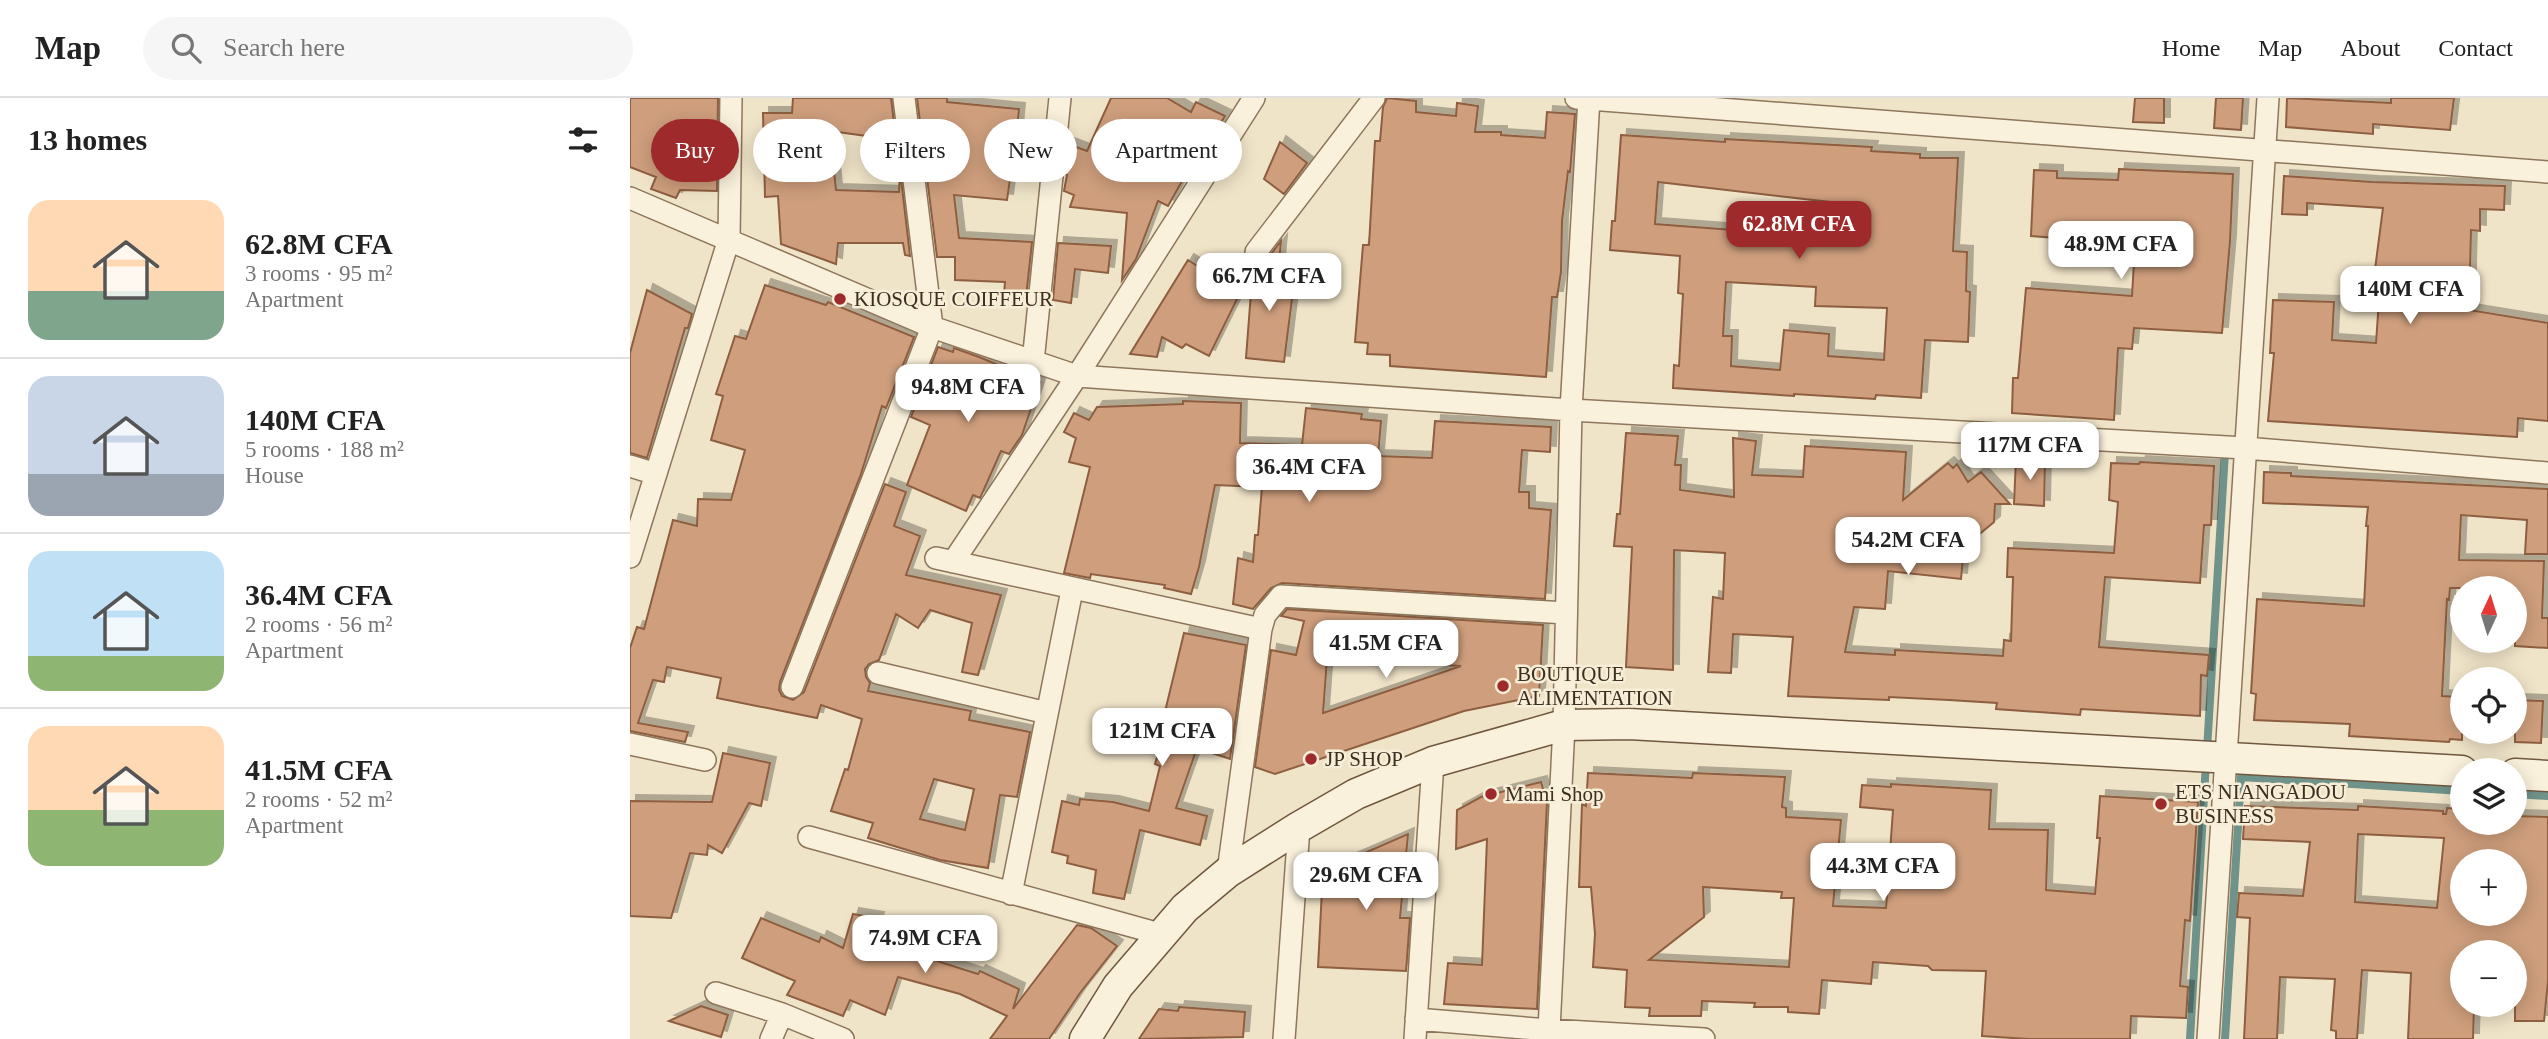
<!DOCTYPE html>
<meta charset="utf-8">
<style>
body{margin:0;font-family:Georgia,serif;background:#f6f6f6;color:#222;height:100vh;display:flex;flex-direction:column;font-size:26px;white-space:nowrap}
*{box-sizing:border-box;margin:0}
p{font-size:23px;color:#767676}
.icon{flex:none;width:38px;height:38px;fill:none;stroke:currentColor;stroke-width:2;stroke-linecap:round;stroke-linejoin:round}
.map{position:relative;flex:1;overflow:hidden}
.panel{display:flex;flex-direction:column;background:#fff;width:630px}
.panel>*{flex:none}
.guide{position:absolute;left:21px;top:21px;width:665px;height:63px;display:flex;gap:14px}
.needle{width:46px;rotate:4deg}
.controls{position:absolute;left:1820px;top:478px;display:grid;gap:14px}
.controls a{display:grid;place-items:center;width:77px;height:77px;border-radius:50%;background:#fff;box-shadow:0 4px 18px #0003;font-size:35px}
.price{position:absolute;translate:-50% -60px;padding:0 16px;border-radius:14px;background:#fff;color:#222;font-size:23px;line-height:46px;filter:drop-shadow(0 2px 4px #0008)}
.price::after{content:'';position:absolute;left:50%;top:42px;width:21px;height:16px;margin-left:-10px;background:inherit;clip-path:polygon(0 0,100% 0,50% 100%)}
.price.current{background:#9e2a2b;color:#fff}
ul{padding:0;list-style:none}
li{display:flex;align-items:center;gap:21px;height:175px;padding:0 28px}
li+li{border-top:2px solid #e0e0e0}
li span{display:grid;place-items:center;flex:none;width:196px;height:140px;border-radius:21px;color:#555}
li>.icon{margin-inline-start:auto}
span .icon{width:84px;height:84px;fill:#fffc;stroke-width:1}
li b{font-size:30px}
h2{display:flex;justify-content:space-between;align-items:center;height:84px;padding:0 28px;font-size:30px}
.pill{padding:0 24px;border-radius:32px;background:#fff;box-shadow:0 4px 18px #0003;font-size:24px;line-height:63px}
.pill.current{background:#9e2a2b;color:#fff}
header{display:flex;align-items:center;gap:42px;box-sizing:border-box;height:98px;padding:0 35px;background:#fff;border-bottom:2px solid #e0e0e0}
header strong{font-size:33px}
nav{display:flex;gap:38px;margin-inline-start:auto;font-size:24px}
.search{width:490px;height:63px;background:#f6f6f6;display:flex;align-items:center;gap:18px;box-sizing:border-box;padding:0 24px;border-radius:38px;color:#767676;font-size:26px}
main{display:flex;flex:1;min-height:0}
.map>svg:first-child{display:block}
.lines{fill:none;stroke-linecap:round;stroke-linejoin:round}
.stream{stroke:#6f938a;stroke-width:8}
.building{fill:#cf9f7d;stroke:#8d5f41;stroke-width:2;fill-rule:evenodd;filter:url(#shadow)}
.minor-casing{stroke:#8d765c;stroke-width:24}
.secondary-casing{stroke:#6f573f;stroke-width:33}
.minor{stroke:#faf1dc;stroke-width:21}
.secondary{stroke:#faf1dc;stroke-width:30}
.poi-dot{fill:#9e2a2b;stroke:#f7eed8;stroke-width:2.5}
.labels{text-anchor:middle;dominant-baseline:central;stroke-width:5;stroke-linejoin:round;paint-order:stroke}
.poi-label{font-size:21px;fill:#3d2e20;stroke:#f7eed8;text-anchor:start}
</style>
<header>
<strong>Map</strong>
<div class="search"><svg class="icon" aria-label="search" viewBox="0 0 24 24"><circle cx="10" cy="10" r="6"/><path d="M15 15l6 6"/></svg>Search here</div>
<nav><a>Home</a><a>Map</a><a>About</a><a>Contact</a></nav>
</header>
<main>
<section class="panel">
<h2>13 homes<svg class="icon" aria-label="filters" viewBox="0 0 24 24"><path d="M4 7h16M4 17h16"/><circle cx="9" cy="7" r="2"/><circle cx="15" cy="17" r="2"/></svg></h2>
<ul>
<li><span style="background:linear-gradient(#ffd9b3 65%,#7fa58c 0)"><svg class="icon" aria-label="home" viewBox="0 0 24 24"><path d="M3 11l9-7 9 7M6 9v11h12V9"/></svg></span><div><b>62.8M CFA</b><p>3 rooms · 95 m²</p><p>Apartment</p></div></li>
<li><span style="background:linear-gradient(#c9d6e8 70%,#9aa5b1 0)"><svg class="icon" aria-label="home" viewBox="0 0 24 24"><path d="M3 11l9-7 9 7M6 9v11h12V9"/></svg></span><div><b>140M CFA</b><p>5 rooms · 188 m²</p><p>House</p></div></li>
<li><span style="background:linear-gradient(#bfe0f5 75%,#8fb573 0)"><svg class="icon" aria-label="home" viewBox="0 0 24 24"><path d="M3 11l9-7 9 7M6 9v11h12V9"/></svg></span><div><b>36.4M CFA</b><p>2 rooms · 56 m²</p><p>Apartment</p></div></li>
<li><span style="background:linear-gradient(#ffd9b3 60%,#8fb573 0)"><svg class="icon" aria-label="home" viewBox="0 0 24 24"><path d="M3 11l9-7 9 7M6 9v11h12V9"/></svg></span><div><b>41.5M CFA</b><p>2 rooms · 52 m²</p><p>Apartment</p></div></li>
</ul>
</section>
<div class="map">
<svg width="1918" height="941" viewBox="0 0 1918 941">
<defs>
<filter id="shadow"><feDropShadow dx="6" dy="-6" stdDeviation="0" flood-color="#0004"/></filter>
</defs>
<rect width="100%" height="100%" fill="#f0e4c8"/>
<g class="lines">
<path class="stream" d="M1577,652L1595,354
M1885,696L1918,698
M1560,941L1576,664
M1595,941L1611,679L1832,693"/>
</g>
<path class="building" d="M0,0H88L87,93L50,92L46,100L21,91L26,79L0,69Z
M163,0H261L266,42L200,33L206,92L269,94L270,72L280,158L275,157L273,145H208L206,166L151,146L148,98L135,99L133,15H162Z
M287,0H317V4L389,11L387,32L413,39L410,68L383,60L377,102L324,97L329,140L402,144L396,199L374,196L375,184L325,182V159H307Z
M481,0H537L561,14L566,4L595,18L563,71L560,69L538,108L528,103L506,161L492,182L497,115L440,109L444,97L434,93L437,77L435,76L438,46L457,53Z
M757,0L786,3V14L826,18L827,5L848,8L845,34H871V37L915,40L917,14L945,16L940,74L938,73L932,123L931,174L927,199H922L916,279L760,268V257L737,256L738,245L725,244L733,147H739L745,43H750L753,9Z
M1505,0H1534V25L1503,24Z
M1586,0H1613L1611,32L1584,30Z
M1657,0L1761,5V0H1824L1820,32L1743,26V36L1656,29Z
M991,37L1095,44V41L1242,49L1241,53L1290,56V60H1328L1323,153L1337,154L1336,193L1340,194L1338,244L1295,242L1291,300L1246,297L1245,301L1164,296V298L1043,290L1044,267L1049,268L1053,196L1048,195L1050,158L980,152L982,123H985ZM1028,84L1200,104L1197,139L1025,126ZM1096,184L1186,189L1185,208L1257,210L1254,262L1198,258L1199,236L1154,232L1150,272L1101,268L1102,238H1093Z
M650,44L677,65L654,96L634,81Z
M1489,71L1603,76L1600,143L1592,235L1504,230L1502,251L1488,250L1484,322L1382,315L1383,280H1388L1396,190L1502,198L1505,146L1401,138L1404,72L1427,73V80L1488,82Z
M1654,78L1742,84L1875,88L1874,112L1850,111V133L1841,132L1839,212L1918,225V323L1888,320L1887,339L1638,323L1644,255H1640L1643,202L1704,204L1702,242L1746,245L1749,202H1741L1753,110L1677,105V117L1652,116Z
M651,143L647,184L664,185L654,264L616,260L622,181Z
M428,145L481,148L478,175L445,171L441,205L423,202Z
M558,162L610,195L579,258L556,246L552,250L532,239L527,259L500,256Z
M135,187L196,207L198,204L284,239L256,310L252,308L231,376L150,584L149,592L152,598L163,602L174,594L255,386L276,394L264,428L290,438L276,477L371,497L348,577L332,574L342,525L300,512L288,530L266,516L249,562L239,566L235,571L236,579L240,585L238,593L341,613L339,622L400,634L387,699L370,697L358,770L310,762L238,740L243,725L201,713L215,671L218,672L232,621L191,607L187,620L87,600L91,580L37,569L34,584L23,582L8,625L58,634L55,644L0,633V550L7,529L14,531L43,422L67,428L68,401L101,402L115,352L81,342L93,298L86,296L105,238L116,241ZM304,681L344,691L335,732L290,721Z
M17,192L62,216L58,230H55L17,360L0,355V255Z
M308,249L323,254L324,250L349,259L410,284L392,337L379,356L371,353L351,398L350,400L343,397L336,413L277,387L300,327L281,319Z
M553,303L611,305L610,345L672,347L676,310L732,316L731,321L751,323L748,358L802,360L805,323L921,329L920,354L892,352L889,394H899V410L921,412L915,501L652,485L641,490L623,511L603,506L608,460L623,464L625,437H628L632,389L585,387L569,469L561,496L534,490L535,487L461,476L460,480L434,475L460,369L439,364L446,340L434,334L444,315L459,322L467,309L553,306Z
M996,335L1048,338L1045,367H1051L1050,392L1104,399L1103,340L1126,343L1122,377L1173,379L1175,348L1276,354L1273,402L1318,365L1323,370L1327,366L1338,384L1351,374L1380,406H1365L1364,424L1334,449L1331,481L1258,473L1255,511L1224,509L1215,554L1265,557V552L1373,558L1374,542L1381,543L1383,479H1377L1378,450L1484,455L1488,404L1479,402L1481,365L1509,366L1510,364L1584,368L1581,427H1574L1570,485L1475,479L1469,549L1579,557L1577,578L1571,577L1570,618L1451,611L1450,617L1366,611L1367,605L1319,602L1259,599V602L1158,598L1163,539L1103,536L1101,575L1078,574L1083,499L1093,501L1095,455L1044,452L1043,572L996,569L1002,449L984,448L987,416H990Z
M1386,361L1415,362L1414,408L1384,406Z
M1634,374L1661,375V378L1918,391V456H1895L1897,422L1831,417L1829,462L1914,463L1912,520H1918V550L1885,548V490H1820L1819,502L1817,501L1812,598L1832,599V642L1820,641L1819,644L1719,638L1720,626L1624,622L1626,596L1621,595L1627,501L1734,508L1738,428H1736L1738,409L1633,405Z
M657,511L913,527L909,598L834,613L645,676L625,669L641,552L666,557L674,523L651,518ZM697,561L831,568L693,615Z
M554,535L616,547L600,661L567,650L546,710L577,718L570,747L510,732L494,801L463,795L466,772L437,765L438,758L422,754L432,703L449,707L450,701L483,704L519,713L530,668L525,666L528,656L525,655Z
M1885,602L1913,603L1911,645L1885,644Z
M93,655L140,665L131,708L119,705L92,755L78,747L77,757L60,755L41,820L0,818V703L82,704Z
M958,675L1062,680L1063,675L1155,679L1152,709L1156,710V719L1211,722L1203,808L1256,810L1263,712L1230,709L1232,687L1261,689V686L1361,692L1359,731L1418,732L1416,792L1465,796L1470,740H1467L1470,698L1568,704L1560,823L1555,822L1550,888L1558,889L1556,920L1501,918L1500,941H1398L1352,938L1356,873L1302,872L1298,868L1243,864L1241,886L1192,882L1189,916L1158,914V909H1124L1125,905L1072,903L1071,918H1019L1020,910L995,909L997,872L963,869L965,836L961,789H949L952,706L956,708ZM1073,789L1152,794L1151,800H1164L1159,869L1019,862L1074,819Z
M911,684L917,704L907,911L814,906L818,865L852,867L857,741L826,751L827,712L851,699Z
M1615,708L1728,712V708L1813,713V716H1816L1817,710L1832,711V724H1885V718L1918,719V883L1914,923H1885V854H1832V906H1844L1843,941H1778L1781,875L1732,872L1727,941H1706V933L1701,932L1705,881L1650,879L1647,941H1614L1620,820L1607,819L1609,795L1673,798L1680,744L1613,741ZM1728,736L1814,740L1807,810L1725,804ZM1832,763H1885V816H1832Z
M778,736L770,820H780L776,873L688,869L693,773Z
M223,816L248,820L240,845L281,858L282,855L348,876L350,873L389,891L383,911L447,827L461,830L487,848L450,895L419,941H360L377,918L330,896L268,879L255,917L220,902L213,918L157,897L165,883L112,860L131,820L189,844L191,839L213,850Z
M71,908L98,917L91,939L39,923Z
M549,909L615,914L613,939L509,941L529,911L548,913Z"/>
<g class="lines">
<defs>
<path id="minor" d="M946,0L1918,74
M0,100L302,229L447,278L941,312L1615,350L1918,375
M626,154L744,0
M403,264L430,0
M0,368L26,376
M0,459L99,141L101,0
M306,460L631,531
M323,464L447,278L624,0
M248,575L417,615
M162,589L302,229L274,0
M0,646L75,662
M179,739L530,836
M598,774L631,531L635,517L651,498L936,515
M381,796L442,492
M86,895L152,916L213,941
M786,921L919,932L1074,941
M919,932L934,627L941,312L959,0
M141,941L152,916
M654,941L669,729
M785,941L803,664
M1578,941L1638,0"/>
<path id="secondary" d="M1885,676L1918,678
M455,941L488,888L555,810L598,774L669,729L726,696L803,664L934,627L999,626L1832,673"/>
</defs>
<use href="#minor" class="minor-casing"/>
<use href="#secondary" class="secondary-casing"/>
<use href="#minor" class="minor"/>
<use href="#secondary" class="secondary"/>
</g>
<g class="poi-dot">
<circle cx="210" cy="201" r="7"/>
<circle cx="873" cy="588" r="7"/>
<circle cx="681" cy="661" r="7"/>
<circle cx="861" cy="696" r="7"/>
<circle cx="1531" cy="706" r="7"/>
</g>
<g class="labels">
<g class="poi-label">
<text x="224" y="201">KIOSQUE COIFFEUR</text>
<text x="887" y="576">BOUTIQUE<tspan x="887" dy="24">ALIMENTATION</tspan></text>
<text x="695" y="661">JP SHOP</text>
<text x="1545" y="694">ETS NIANGADOU<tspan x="1545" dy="24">BUSINESS</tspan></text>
<text x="875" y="696">Mami Shop</text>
</g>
</g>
</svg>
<div class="controls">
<a><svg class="needle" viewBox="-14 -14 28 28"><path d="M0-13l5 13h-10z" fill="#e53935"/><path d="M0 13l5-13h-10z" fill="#767676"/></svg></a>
<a><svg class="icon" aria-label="locate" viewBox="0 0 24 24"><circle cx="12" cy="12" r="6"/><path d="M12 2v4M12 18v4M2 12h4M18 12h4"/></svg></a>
<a><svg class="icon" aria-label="layers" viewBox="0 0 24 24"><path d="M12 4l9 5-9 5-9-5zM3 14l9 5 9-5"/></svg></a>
<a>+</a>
<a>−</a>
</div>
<b class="price current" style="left:1169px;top:163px">62.8M CFA</b>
<b class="price" style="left:1491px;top:183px">48.9M CFA</b>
<b class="price" style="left:639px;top:215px">66.7M CFA</b>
<b class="price" style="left:1780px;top:228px">140M CFA</b>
<b class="price" style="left:338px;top:326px">94.8M CFA</b>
<b class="price" style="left:1400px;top:384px">117M CFA</b>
<b class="price" style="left:679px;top:406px">36.4M CFA</b>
<b class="price" style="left:1278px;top:479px">54.2M CFA</b>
<b class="price" style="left:756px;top:582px">41.5M CFA</b>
<b class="price" style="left:532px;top:670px">121M CFA</b>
<b class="price" style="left:1253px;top:805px">44.3M CFA</b>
<b class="price" style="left:736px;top:814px">29.6M CFA</b>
<b class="price" style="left:295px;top:877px">74.9M CFA</b>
<div class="guide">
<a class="pill current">Buy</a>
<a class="pill">Rent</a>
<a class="pill">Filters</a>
<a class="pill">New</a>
<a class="pill">Apartment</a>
</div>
</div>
</main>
